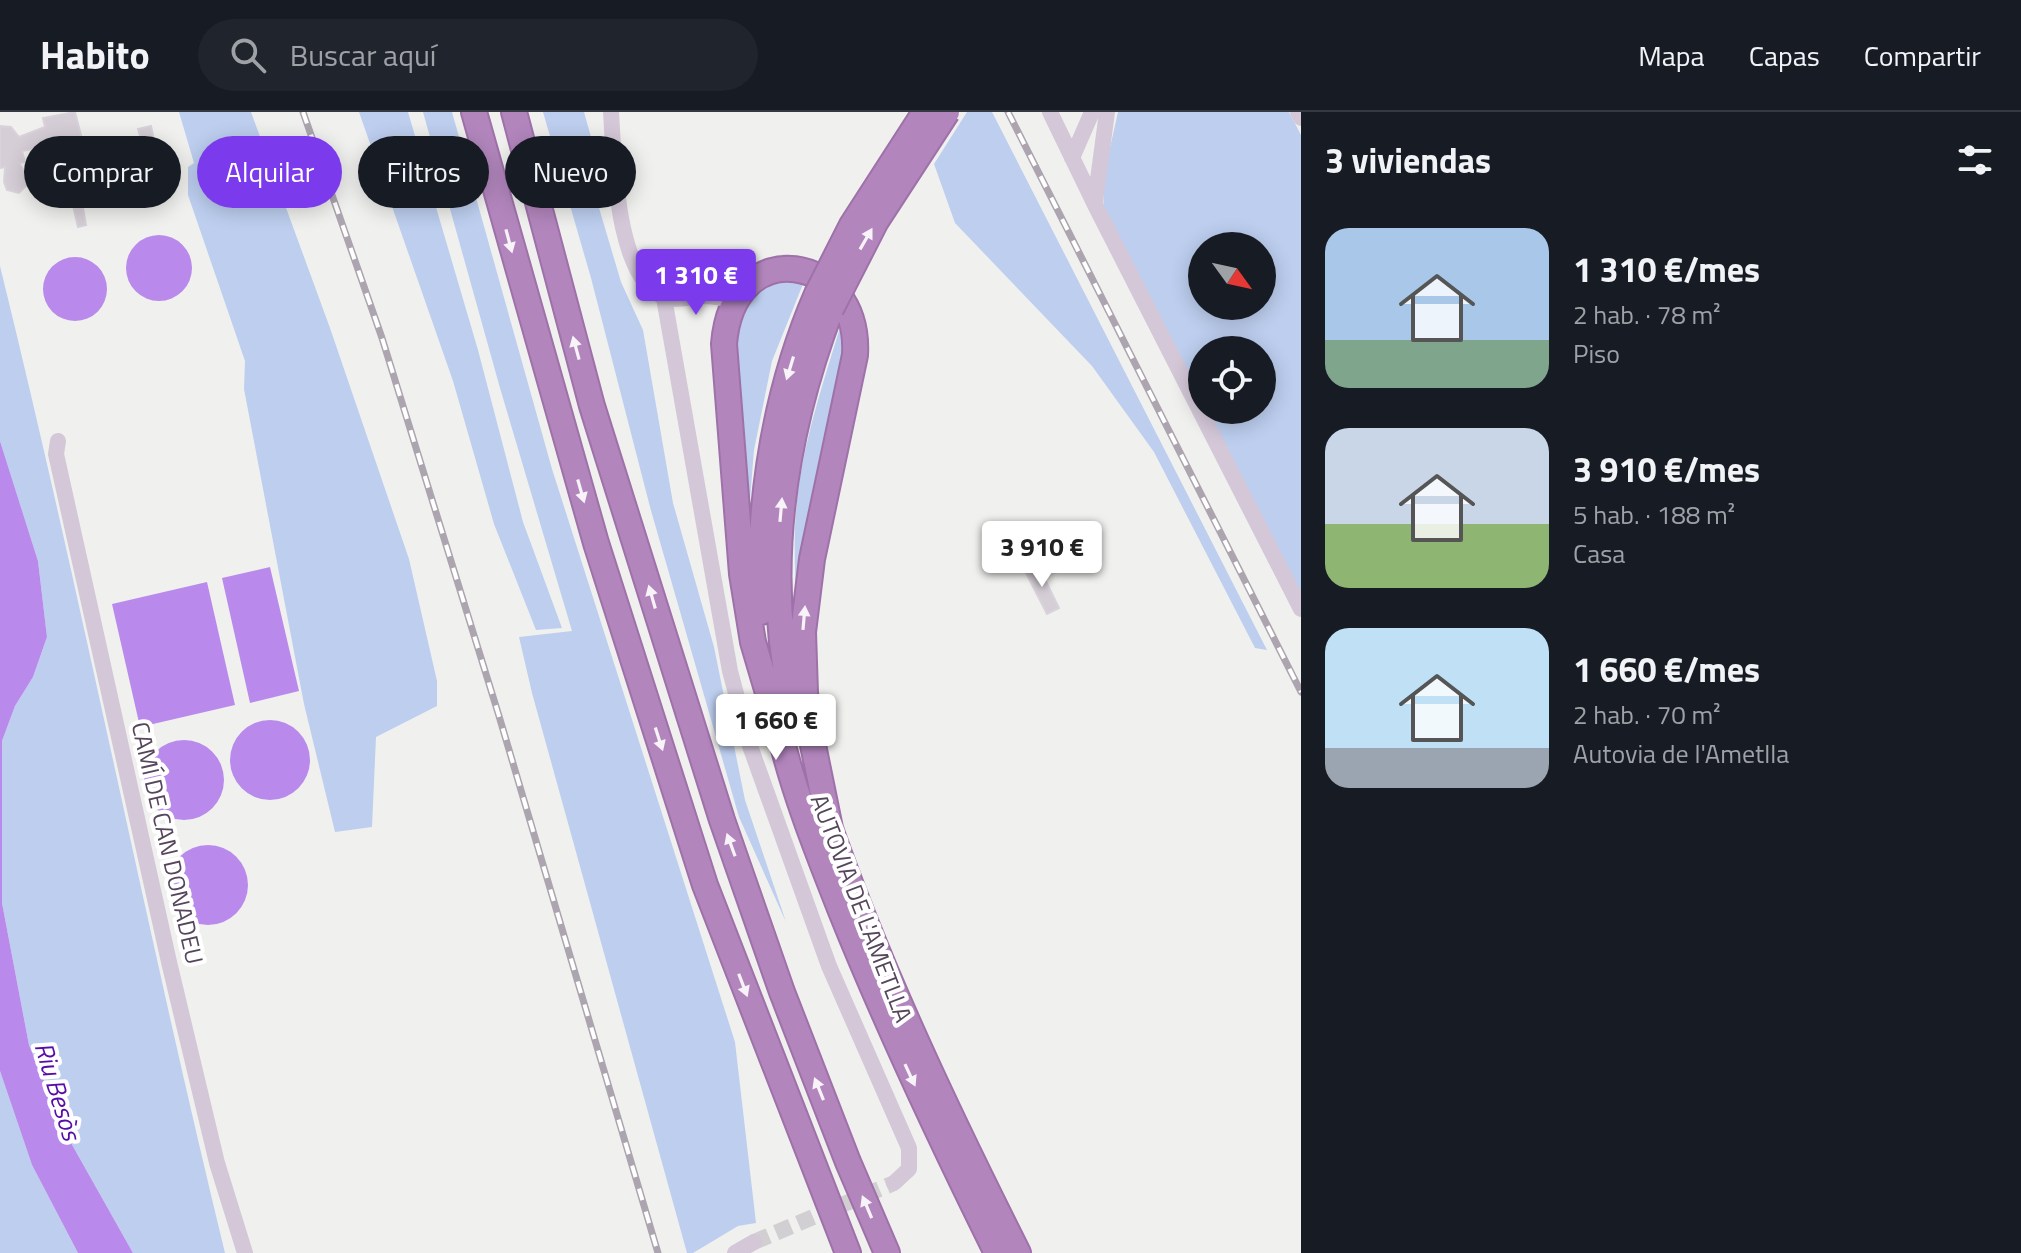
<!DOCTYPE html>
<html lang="es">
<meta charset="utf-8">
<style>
body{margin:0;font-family:"Titillium Web",sans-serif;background:#20242c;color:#f1f3f6;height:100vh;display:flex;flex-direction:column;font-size:30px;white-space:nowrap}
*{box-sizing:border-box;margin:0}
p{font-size:26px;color:#9ea1a6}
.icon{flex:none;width:44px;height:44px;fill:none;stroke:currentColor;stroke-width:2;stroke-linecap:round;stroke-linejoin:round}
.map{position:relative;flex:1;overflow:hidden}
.drawer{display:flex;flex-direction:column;background:#171b24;width:720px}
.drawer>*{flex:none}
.top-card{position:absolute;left:24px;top:24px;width:760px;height:72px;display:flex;gap:16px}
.needle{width:52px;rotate:123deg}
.fabs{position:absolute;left:1188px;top:120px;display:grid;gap:16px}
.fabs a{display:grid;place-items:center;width:88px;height:88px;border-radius:50%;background:#171b24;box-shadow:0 4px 20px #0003;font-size:40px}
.price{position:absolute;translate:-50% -68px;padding:0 18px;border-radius:8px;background:#fff;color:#222;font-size:26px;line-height:52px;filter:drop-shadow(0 2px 4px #0008)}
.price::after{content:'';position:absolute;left:50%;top:48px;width:24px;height:18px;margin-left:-12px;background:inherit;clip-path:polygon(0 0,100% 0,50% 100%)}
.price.current{background:#7c3aed;color:#fff}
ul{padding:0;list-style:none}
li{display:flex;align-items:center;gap:24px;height:200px;padding:0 24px}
li span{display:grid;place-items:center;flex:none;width:224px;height:160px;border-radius:24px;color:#555}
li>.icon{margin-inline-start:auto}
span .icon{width:96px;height:96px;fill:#fffc;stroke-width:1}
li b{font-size:34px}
h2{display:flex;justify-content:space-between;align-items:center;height:96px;padding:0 24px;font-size:34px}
.chip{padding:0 28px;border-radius:36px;background:#171b24;box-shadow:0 4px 20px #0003;font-size:28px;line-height:72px}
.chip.current{background:#7c3aed;color:#fff}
header{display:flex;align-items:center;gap:48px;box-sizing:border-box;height:112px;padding:0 40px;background:#171b24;border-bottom:2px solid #363941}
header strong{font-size:38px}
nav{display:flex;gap:44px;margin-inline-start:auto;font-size:28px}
.search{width:560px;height:72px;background:#20242c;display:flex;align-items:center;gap:20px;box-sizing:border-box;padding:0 28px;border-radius:44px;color:#9ea1a6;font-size:30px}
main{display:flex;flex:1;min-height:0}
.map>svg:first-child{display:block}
.green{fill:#bdceef;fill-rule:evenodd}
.water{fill:#b98aec}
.building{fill:#d5ced6;stroke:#dad2da;stroke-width:2}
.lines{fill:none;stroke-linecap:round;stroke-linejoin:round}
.minor-tunnel{stroke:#d1cfd1;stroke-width:16;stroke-dasharray:16 8;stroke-linecap:butt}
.highway-casing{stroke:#9e71a9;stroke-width:28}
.minor{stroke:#d4c8d8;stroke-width:16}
.highway{stroke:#b286bd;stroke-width:24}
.rail-casing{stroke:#aca4ae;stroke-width:7}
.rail{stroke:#fff;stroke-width:4;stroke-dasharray:12;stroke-linecap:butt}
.highway-bridge-casing{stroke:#9e71a9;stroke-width:28;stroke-linecap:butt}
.highway-bridge{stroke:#b286bd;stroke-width:24}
.oneway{fill:#f7f3f8}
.labels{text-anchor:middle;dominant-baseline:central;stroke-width:8;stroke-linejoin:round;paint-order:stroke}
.street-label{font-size:24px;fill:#56465c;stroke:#fff}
.water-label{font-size:26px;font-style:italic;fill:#580ca9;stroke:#fff}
</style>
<header>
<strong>Habito</strong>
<div class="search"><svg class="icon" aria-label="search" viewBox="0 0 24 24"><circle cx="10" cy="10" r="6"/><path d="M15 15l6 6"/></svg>Buscar aquí</div>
<nav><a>Mapa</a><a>Capas</a><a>Compartir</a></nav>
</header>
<main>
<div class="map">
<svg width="1301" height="1141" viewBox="0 0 1301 1141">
<rect width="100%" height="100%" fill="#f0f1ee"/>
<path class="green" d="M179,0H251L330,216L409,447L437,569V594L376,625L372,715L335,720L304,592L244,277L245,249L188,83V55L194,51Z
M359,0H408L478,238L523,410L562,516L536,518L494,412L453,269Z
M423,0H452L552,357L735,930L756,1111L738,1114L693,1141H687L532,581L519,525L572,519L500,276Z
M543,0H584L591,25L583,42L621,170L643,218L673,391L714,535L745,688L786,810L739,705L650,395L591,166Z
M967,0H992L1267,538L1255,536L1154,340L1092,254L955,111L934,52Z
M1118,0H1289L1301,23V482L1206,298H1262V238H1202V291L1103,99L1105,58ZM1202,134H1262V194H1202Z
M0,154C81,482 145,813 225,1141H133L66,1022L29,933L2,791V629L15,594L33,565L47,525L38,449L0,329Z
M776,167L803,172L772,249L754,338L747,425L736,228C741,194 749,187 776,167Z
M842,209L843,242L837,293L796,505C796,470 793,434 796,400C801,335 823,272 842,209Z
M0,959L32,1053L78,1141H0Z"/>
<path class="water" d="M126 156a33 33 0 1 1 66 0a33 33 0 1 1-66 0Z
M43 177a32 32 0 1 1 64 0a32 32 0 1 1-64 0Z
M0,329L38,449L47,525L33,565L15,594L2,629V791L29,933L66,1022L133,1141H78L32,1053L0,959Z
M270,455L299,579L250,591L222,466Z
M207,470L235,593L140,615L112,492Z
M230 648a40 40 0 1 1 80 0a40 40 0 1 1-80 0Z
M144 668a40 40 0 1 1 80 0a40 40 0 1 1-80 0Z
M168 773a40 40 0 1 1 80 0a40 40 0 1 1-80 0Z"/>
<path class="building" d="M75,0L90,58L57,66L50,34L22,39L25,50L19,51L27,64L28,72L19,81L7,78L4,70L5,55L0,56V14L11,15L19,25L45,15L43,6Z
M151,14L156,38L145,42L138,17Z
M80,78L86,113L78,115L70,81Z
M1037,451L1059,496L1047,502L1025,459Z"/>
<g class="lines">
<path class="minor-tunnel" d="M754,1130L894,1071"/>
<defs>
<path id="highway" d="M474,0L596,431L705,773L848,1141
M514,0L592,294L722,708L782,880L848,1050L887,1141
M761,500C758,390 773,284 817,182
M792,592C763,458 783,324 831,197
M776,604C790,671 816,736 841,799C888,916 941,1028 997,1141
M779,618L753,530L742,462L724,232C733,119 861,142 855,243L812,447L803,520L805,581L812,628L831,721
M827,708C879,857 947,1000 1018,1141"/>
</defs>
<use href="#highway" class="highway-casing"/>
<path class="minor" d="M611,0C614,44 615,171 667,186C680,189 691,184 704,184C714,184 725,187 734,188
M1050,0L1096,95L1301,497
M1298,0L1301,6
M1072,46L1092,0
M1095,90L1107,0
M664,186L730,559L750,634L829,854L909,1036V1057L894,1071
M58,329L56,342L169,850L217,1051L245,1141
M735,1141L754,1130"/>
<use href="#highway" class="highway"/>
<defs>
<path id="rail" d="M303,0L382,226L499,604L658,1141
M1008,0L1301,580"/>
</defs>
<use href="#rail" class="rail-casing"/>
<use href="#rail" class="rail"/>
<defs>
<path id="highway-bridge" d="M817,182L852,113L925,0
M831,197L876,109L947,0"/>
</defs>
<use href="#highway-bridge" class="highway-bridge-casing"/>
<use href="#highway-bridge" class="highway-bridge"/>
</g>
<defs><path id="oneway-solid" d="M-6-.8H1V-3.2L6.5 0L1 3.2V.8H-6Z" transform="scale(2)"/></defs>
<g class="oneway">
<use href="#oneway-solid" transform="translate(866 127) rotate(-60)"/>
<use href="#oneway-solid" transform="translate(509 129) rotate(75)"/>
<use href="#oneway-solid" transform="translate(576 236) rotate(-105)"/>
<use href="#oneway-solid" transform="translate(790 256) rotate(107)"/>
<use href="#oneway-solid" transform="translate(581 379) rotate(74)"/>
<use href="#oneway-solid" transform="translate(781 398) rotate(-85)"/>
<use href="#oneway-solid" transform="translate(652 485) rotate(-106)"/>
<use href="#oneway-solid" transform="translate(804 506) rotate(-85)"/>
<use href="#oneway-solid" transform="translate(659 627) rotate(72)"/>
<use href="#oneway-solid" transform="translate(731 733) rotate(-110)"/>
<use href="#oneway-solid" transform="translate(743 873) rotate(69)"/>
<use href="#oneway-solid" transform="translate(910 963) rotate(65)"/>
<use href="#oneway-solid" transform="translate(819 977) rotate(-112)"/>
<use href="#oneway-solid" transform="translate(867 1095) rotate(-113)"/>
</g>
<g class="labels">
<g class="street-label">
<text transform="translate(168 731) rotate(77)">CAMÍ DE CAN DONADEU</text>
<text transform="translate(862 796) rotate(69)">AUTOVIA DE L'AMETLLA</text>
</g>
<g class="water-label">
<text transform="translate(58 979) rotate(73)">Riu Besòs</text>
</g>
</g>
</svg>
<div class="fabs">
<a><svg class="needle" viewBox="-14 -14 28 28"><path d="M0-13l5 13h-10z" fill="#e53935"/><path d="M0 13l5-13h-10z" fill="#9ea1a6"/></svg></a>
<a><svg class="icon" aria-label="locate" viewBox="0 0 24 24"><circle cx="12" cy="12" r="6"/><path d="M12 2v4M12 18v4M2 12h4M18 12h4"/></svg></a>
</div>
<b class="price current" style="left:696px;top:205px">1 310 €</b>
<b class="price" style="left:1042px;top:477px">3 910 €</b>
<b class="price" style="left:776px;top:650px">1 660 €</b>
<div class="top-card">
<a class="chip">Comprar</a>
<a class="chip current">Alquilar</a>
<a class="chip">Filtros</a>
<a class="chip">Nuevo</a>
</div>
</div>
<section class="drawer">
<h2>3 viviendas<svg class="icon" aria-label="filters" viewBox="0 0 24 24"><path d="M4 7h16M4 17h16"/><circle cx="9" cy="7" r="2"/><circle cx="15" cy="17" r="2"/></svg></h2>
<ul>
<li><span style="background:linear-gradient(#a9c7e8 70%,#7fa58c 0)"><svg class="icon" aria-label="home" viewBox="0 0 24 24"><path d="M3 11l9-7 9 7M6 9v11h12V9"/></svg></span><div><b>1 310 €/mes</b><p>2 hab. · 78 m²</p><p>Piso</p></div></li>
<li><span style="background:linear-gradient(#c9d6e8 60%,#8fb573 0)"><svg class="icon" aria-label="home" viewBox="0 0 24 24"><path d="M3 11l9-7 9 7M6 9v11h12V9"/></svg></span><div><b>3 910 €/mes</b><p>5 hab. · 188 m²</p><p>Casa</p></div></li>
<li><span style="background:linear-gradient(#bfe0f5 75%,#9aa5b1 0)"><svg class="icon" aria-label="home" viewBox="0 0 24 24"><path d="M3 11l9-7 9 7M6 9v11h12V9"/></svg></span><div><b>1 660 €/mes</b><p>2 hab. · 70 m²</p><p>Autovia de l'Ametlla</p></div></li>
</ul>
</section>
</main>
